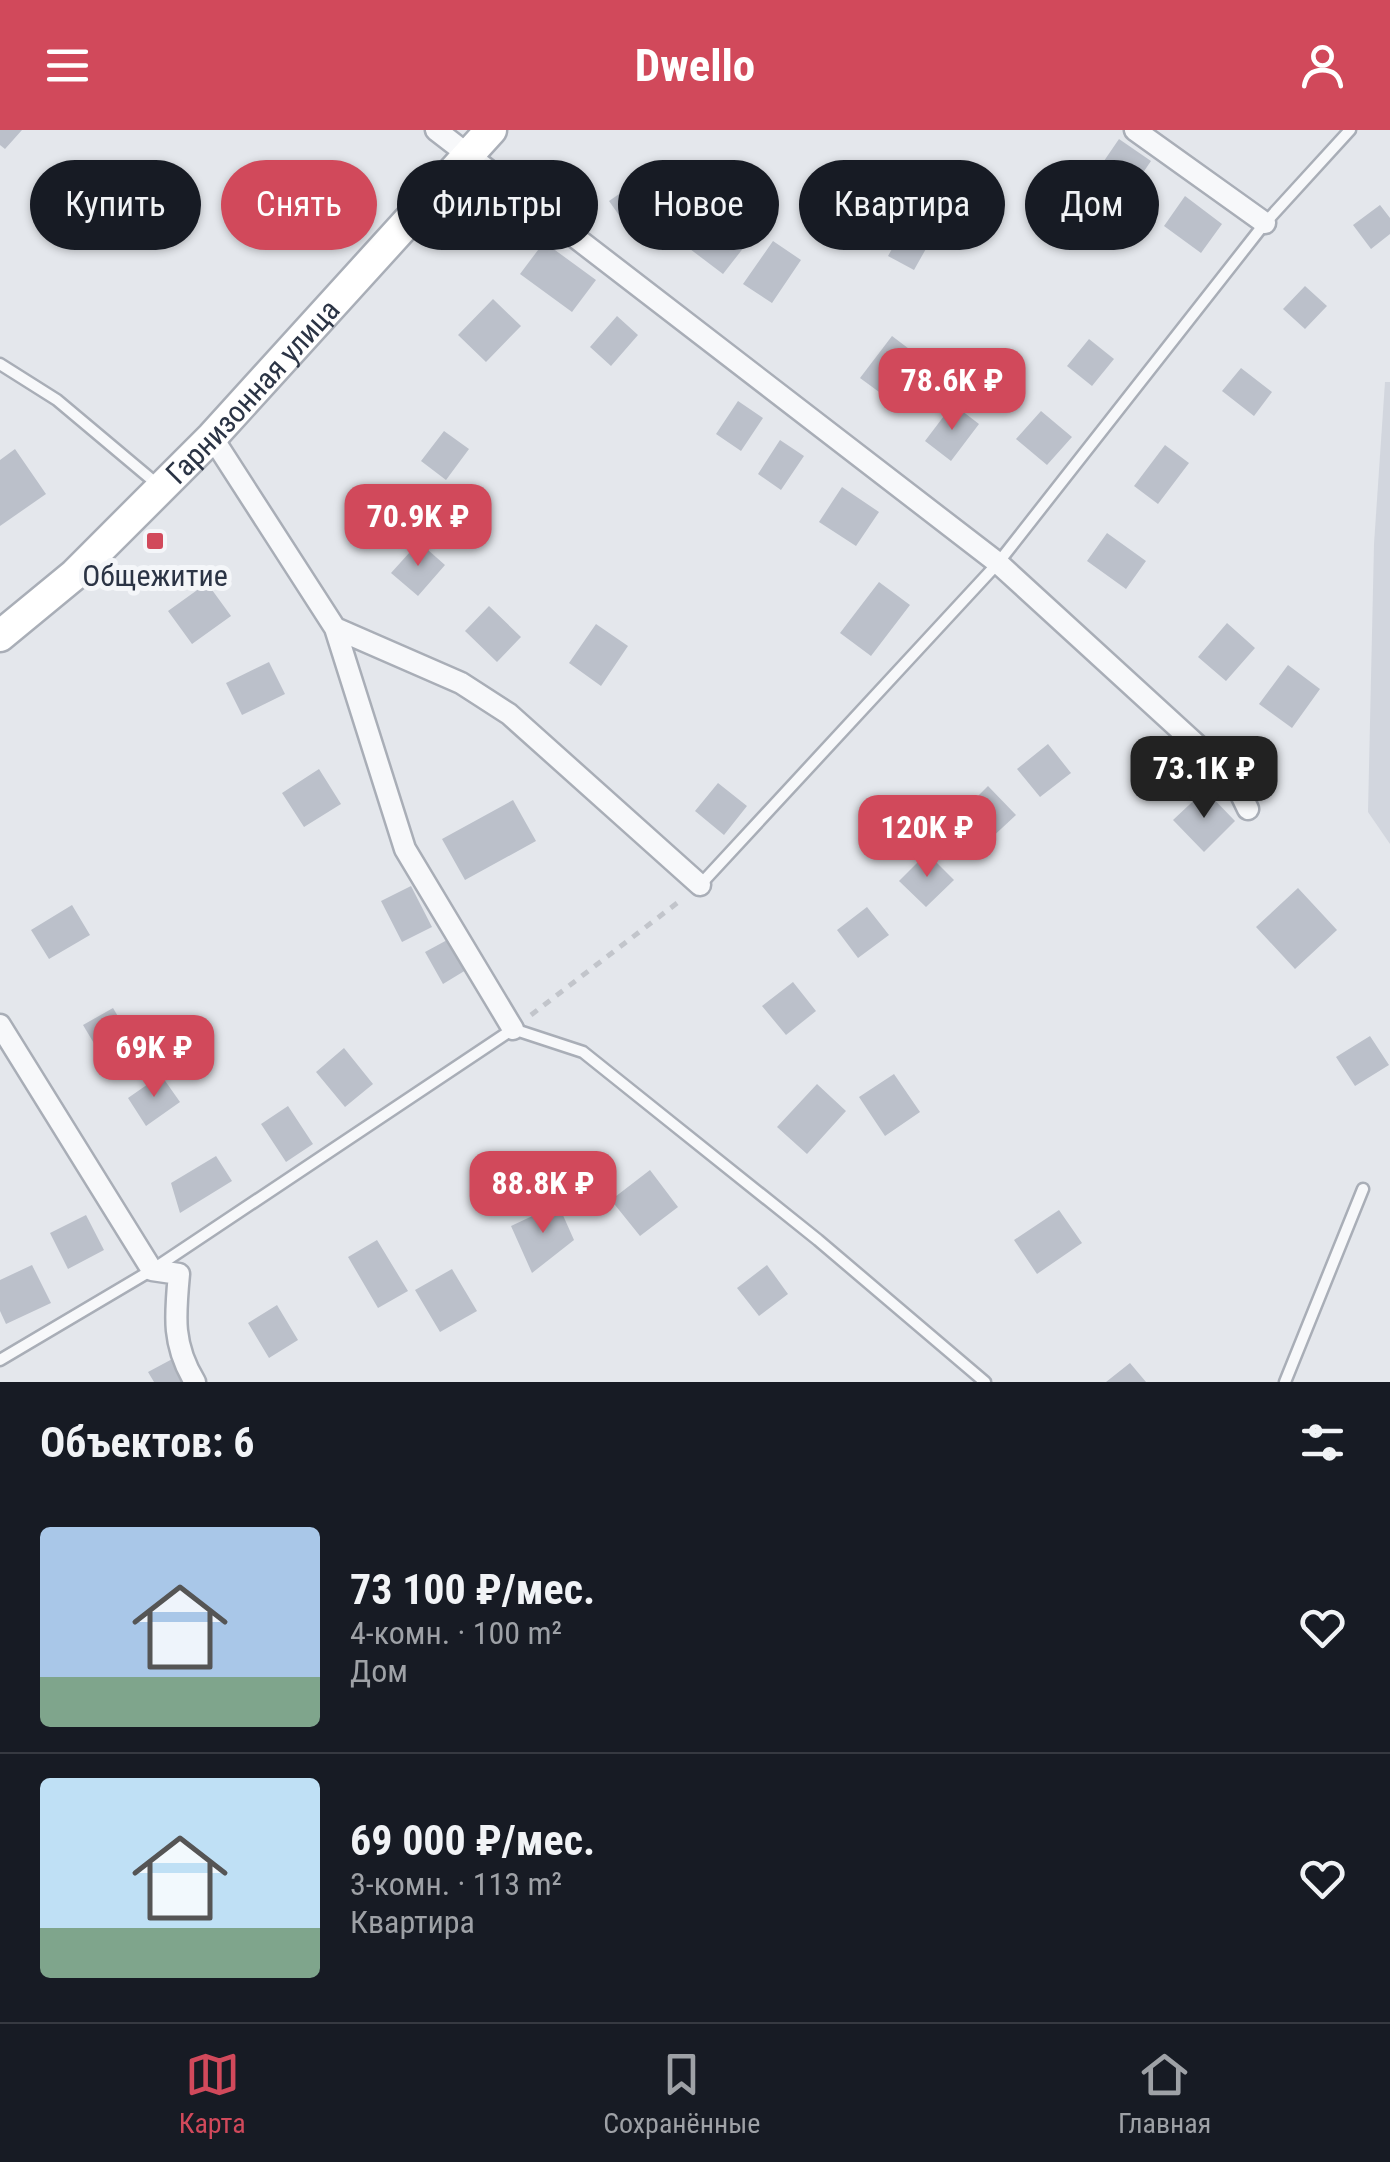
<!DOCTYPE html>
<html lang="ru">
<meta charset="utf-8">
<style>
body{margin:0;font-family:"Roboto Condensed",sans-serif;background:#242831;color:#f1f3f6;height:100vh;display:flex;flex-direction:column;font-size:38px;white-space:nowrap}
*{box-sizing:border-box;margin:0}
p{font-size:32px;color:#9ea1a6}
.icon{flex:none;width:55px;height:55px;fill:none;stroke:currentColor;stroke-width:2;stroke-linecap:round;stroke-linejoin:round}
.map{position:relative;height:1252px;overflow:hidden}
.sheet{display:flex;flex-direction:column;background:#171b24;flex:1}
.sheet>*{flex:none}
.hud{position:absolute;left:30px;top:30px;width:1330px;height:90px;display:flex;gap:20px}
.price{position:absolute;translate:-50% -85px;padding:0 22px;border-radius:20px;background:#d1495b;color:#fff;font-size:32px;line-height:65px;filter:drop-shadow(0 2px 5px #0008)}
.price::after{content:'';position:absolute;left:50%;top:60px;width:30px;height:22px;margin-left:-15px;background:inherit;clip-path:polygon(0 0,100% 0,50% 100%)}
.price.current{background:#222;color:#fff}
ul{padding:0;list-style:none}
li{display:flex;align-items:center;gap:30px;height:250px;padding:0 40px}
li+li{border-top:2px solid #363941}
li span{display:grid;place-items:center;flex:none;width:280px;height:200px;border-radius:10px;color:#555}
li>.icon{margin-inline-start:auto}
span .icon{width:120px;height:120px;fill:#fffc;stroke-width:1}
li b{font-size:42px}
h2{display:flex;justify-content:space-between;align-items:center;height:120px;padding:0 40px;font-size:42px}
.tag{padding:0 35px;border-radius:45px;background:#171b24;box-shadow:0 2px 8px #0004;font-size:35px;line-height:90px}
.tag.current{background:#d1495b;color:#fff}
header{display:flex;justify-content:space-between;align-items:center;height:130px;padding:0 40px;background:#d1495b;color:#fff;font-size:45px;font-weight:700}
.tab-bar{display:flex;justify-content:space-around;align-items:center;height:140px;border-top:2px solid #363941;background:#171b24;font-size:28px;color:#9ea1a6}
.tab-bar a{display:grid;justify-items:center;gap:5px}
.tab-bar .current{color:#d1495b}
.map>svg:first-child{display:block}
.built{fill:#d2d6de}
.building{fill:#bbc0ca}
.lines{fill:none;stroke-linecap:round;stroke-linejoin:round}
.lane-casing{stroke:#a9aeb7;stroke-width:15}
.street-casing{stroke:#a9aeb7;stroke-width:25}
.secondary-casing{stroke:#a9aeb7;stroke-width:35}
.path{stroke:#c2c5cb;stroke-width:5;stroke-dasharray:8 8;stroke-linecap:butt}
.lane{stroke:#f7f8fa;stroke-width:10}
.street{stroke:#f7f8fa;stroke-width:20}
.secondary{stroke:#fff;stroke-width:30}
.poi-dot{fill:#d1495b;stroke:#f4f6f9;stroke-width:4}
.labels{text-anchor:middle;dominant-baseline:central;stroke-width:10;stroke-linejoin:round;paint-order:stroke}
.street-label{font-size:30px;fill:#2b3445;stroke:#f4f6f9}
.poi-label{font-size:30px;fill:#2b3445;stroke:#f4f6f9}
</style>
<header><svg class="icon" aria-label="menu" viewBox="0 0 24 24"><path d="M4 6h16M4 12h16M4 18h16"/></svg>Dwello<svg class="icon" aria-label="person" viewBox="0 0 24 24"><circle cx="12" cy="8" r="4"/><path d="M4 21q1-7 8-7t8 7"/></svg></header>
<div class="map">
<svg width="1390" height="1252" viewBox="0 0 1390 1252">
<rect width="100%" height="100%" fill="#e4e7ec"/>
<path class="built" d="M1385,252H1390V714L1368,682L1374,414Z"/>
<path class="building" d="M0,0H22L5,19L0,15Z
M1119,9L1151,31L1125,69L1093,47Z
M635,53L659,86L633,105L609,71Z
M1185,66L1222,94L1201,123L1164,96Z
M919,71L945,85L914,140L888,126Z
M1380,75L1390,88V104L1371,119L1353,95Z
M715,86L748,112L723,144L690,119Z
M773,111L801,130L772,173L743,154Z
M544,112L596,150L572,182L520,144Z
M1305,156L1327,176L1305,199L1283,179Z
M493,169L521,196L486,232L458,205Z
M617,186L638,205L611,236L590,217Z
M892,206L921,228L890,270L860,248Z
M1089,209L1114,229L1092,256L1067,236Z
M1241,238L1272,262L1254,286L1222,261Z
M738,271L763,288L741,321L716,304Z
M953,274L979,294L951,331L925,311Z
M1041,281L1072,307L1047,335L1016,309Z
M444,301L469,319L446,350L421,331Z
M780,310L804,326L781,360L758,344Z
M1165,315L1189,333L1158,374L1134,356Z
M15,319L46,364L0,396V330Z
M842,357L879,382L856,416L819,392Z
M1107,403L1146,431L1126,459L1087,431Z
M419,412L445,435L418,466L391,443Z
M879,452L910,475L871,526L840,503Z
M207,453L231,486L192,514L168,481Z
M489,476L521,507L497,532L465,501Z
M1227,493L1255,518L1226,551L1198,527Z
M596,494L628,516L601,556L569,533Z
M269,532L285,564L242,585L226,553Z
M1288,535L1320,559L1292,598L1259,574Z
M1048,614L1071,643L1040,667L1017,639Z
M319,639L341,674L304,697L282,663Z
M718,653L747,676L724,705L695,681Z
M988,656L1016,685L988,711L961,683Z
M1205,660L1235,691L1204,722L1173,690Z
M513,670L536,711L465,750L442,709Z
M927,723L954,750L926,777L899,751Z
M411,756L432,797L402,812L381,771Z
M1298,758L1337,800L1295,839L1256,797Z
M72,775L90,805L49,829L31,800Z
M867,777L889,805L858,828L837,800Z
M449,809L466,840L443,854L425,822Z
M793,852L816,881L786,905L762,876Z
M113,878L131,908L101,925L83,895Z
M1370,906L1389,935L1355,956L1336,927Z
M344,918L373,954L345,977L316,942Z
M894,944L920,982L885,1006L859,967Z
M161,945L180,972L146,996L128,968Z
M817,954L846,981L807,1024L777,997Z
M288,976L313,1014L286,1032L261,994Z
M216,1026L232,1051L180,1083L171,1053Z
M650,1040L678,1077L640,1106L611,1070Z
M558,1074L574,1110L532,1143L511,1096Z
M1059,1080L1082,1113L1037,1144L1014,1110Z
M86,1085L104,1120L68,1139L50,1103Z
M377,1110L408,1161L378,1178L348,1127Z
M32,1135L51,1173L6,1194L0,1181V1150Z
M767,1135L788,1164L759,1186L737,1158Z
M452,1139L477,1181L440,1202L415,1160Z
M277,1175L298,1210L269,1228L248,1193Z
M176,1227L189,1252H154L148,1242Z
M1130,1233L1146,1252H1106Z"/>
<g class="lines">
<defs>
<path id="lane" d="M0,234L57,270L157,354
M700,755L998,433L1265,93L1350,0
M0,1230L152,1140L513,899L583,922L818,1110L985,1252
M1285,1252L1363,1059"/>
<path id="street" d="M436,0L998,433L1233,648L1248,679
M1135,0L1265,93
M212,307L335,498L405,719L513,899
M335,498L461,553L509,584L700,755
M0,895L152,1140L179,1144C175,1186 172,1215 195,1252"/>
<g id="secondary">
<path id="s1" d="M0,506L74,445L212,307L491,0"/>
</g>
</defs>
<use href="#lane" class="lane-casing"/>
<use href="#street" class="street-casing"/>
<use href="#secondary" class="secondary-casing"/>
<path class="path" d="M531,885L681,770"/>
<use href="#lane" class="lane"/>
<use href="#street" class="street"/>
<use href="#secondary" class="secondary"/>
</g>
<rect class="poi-dot" x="145" y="401" width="20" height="20" rx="5"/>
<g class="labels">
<g class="street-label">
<text stroke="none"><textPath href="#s1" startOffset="352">Гарнизонная улица</textPath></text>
</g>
<g class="poi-label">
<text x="155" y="445">Общежитие</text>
</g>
</g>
</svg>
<b class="price" style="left:952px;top:303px">78.6K ₽</b>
<b class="price" style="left:418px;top:439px">70.9K ₽</b>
<b class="price current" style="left:1204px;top:691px">73.1K ₽</b>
<b class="price" style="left:927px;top:750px">120K ₽</b>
<b class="price" style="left:154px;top:970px">69K ₽</b>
<b class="price" style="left:543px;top:1106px">88.8K ₽</b>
<div class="hud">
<a class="tag">Купить</a>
<a class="tag current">Снять</a>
<a class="tag">Фильтры</a>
<a class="tag">Новое</a>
<a class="tag">Квартира</a>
<a class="tag">Дом</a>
</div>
</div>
<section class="sheet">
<h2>Объектов: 6<svg class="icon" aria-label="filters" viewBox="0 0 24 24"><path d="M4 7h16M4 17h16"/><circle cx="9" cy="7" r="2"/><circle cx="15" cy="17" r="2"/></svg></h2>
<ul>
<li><span style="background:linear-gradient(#a9c7e8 75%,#7fa58c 0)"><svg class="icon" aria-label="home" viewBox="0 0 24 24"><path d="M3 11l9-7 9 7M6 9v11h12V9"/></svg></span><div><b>73 100 ₽/мес.</b><p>4-комн. · 100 m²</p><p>Дом</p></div><svg class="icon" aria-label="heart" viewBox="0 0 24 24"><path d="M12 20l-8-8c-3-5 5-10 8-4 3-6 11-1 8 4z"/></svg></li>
<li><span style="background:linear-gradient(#bfe0f5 75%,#7fa58c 0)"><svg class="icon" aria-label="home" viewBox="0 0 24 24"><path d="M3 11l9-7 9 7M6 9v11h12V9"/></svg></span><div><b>69 000 ₽/мес.</b><p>3-комн. · 113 m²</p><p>Квартира</p></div><svg class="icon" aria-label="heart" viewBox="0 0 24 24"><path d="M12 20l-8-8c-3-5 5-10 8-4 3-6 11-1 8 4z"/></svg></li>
</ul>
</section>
<nav class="tab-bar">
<a class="current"><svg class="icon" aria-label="map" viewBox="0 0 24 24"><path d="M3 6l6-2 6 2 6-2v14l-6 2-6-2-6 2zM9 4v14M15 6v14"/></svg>Карта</a>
<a><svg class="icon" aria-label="saved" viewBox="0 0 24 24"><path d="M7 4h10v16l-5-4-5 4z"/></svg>Сохранённые</a>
<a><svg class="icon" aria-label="home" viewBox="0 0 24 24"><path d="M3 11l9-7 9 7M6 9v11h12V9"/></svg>Главная</a>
</nav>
